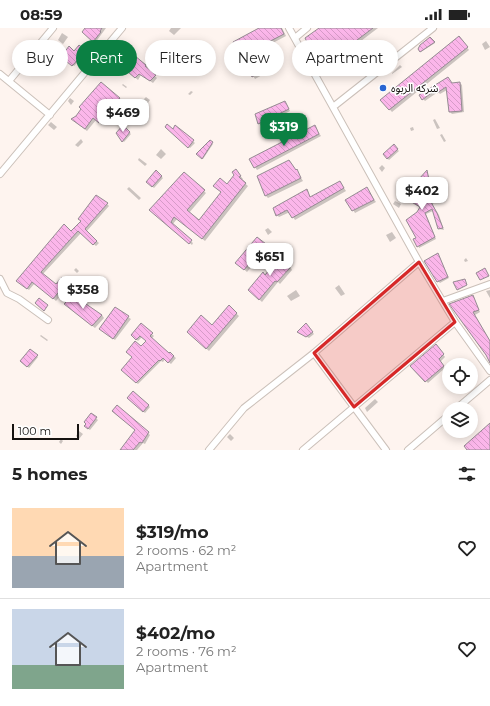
<!DOCTYPE html>
<meta charset="utf-8">
<style>
body{margin:0;font-family:Montserrat,"Noto Sans Arabic",sans-serif;background:#f2f2f2;color:#222;height:100vh;display:flex;flex-direction:column;font-size:15px;white-space:nowrap}
*{box-sizing:border-box;margin:0}
p{font-size:13px;color:#767676}
.icon{flex:none;width:22px;height:22px;fill:none;stroke:currentColor;stroke-width:2;stroke-linecap:round;stroke-linejoin:round}
.map{position:relative;height:422px;overflow:hidden}
.panel{display:flex;flex-direction:column;background:#fff;flex:1}
.panel>*{flex:none}
.top-card{position:absolute;left:12px;top:12px;width:466px;height:36px;display:flex;gap:8px}
.controls{position:absolute;left:442px;top:330px;display:grid;gap:8px}
.controls a{display:grid;place-items:center;width:36px;height:36px;border-radius:50%;background:#fff;box-shadow:0 2px 10px #0003;font-size:20px}
.scale{position:absolute;left:12px;bottom:10px;width:67px;box-sizing:border-box;padding-left:4px;border:2px solid #161210;border-top:0;font-size:11px;line-height:14px;white-space:nowrap;color:#161210;-webkit-text-stroke:3px #fff;paint-order:stroke}
.price{position:absolute;translate:-50% -34px;padding:0 9px;border-radius:8px;background:#fff;color:#222;font-size:13px;line-height:26px;filter:drop-shadow(0 1px 2px #0008)}
.price::after{content:'';position:absolute;left:50%;top:24px;width:12px;height:9px;margin-left:-6px;background:inherit;clip-path:polygon(0 0,100% 0,50% 100%)}
.price.selected{background:#0b8043;color:#fff}
ul{padding:0;list-style:none}
li{display:flex;align-items:center;gap:12px;height:100px;padding:0 12px}
li+li{border-top:1px solid #e0e0e0}
li span{display:grid;place-items:center;flex:none;width:112px;height:80px;border-radius:0px;color:#555}
li>.icon{margin-inline-start:auto}
span .icon{width:48px;height:48px;fill:#fffc;stroke-width:1}
li b{font-size:17px}
h2{display:flex;justify-content:space-between;align-items:center;height:48px;padding:0 12px;font-size:17px}
.tag{padding:0 14px;border-radius:18px;background:#fff;box-shadow:0 2px 10px #0003;font-size:14px;line-height:36px}
.tag.selected{background:#0b8043;color:#fff}
.status{display:flex;justify-content:space-between;align-items:center;height:28px;padding:0 20px;background:#fff;direction:ltr}
.status svg{height:11px;fill:currentColor}
.map>svg:first-child{display:block}
.shadow{fill:#0003}
.building{fill:url(#building-back-hatch);stroke:#958b92}
.lines{fill:none;stroke-linecap:round;stroke-linejoin:round}
.minor-casing{stroke:#cbc0b9;stroke-width:8}
.minor{stroke:#fff;stroke-width:6}
.marked{fill:#d62828;fill-opacity:0.2;stroke:#d62828;stroke-width:3;stroke-linejoin:round}
.poi-dot{fill:#2966d3;stroke:#fff;stroke-width:1.5}
.labels{text-anchor:middle;dominant-baseline:central;stroke-width:3;stroke-linejoin:round;paint-order:stroke}
.poi-label{font-size:11px;fill:#161210;stroke:#fff;text-anchor:start}
</style>
<div class="status"><b>08:59</b><svg viewBox="0 0 49 12"><path d="M0 12V9h3v3zM5 12V6h3v6zM10 12V3h3v9zM15 12V0h3v12zM26 1h20v11H26zM47 4h2v5h-2z"/></svg></div>
<div class="map">
<svg width="490" height="422" viewBox="0 0 490 422">
<defs>
<pattern id="building-back-hatch" width="6" height="6" patternUnits="userSpaceOnUse"><rect width="6" height="6" fill="#fbb6ea"/><path d="M-1 5l2 2M0 0l6 6M5-1l2 2" fill="none" stroke="#d69bc8"/></pattern>
</defs>
<rect width="100%" height="100%" fill="#fef4ef"/>
<path class="shadow" d="M87,0H106L95,15L83,4Z
M171,0H181L174,7L169,3Z
M261,0H282L286,8L252,26L264,46L255,51L234,15Z
M320,0H378L323,42L321,39Z
M62,5L68,9L63,16L58,12Z
M430,11L435,15L421,24L419,21Z
M461,12L469,22L392,84L381,72Z
M486,13L490,19L485,22L482,16Z
M80,19L87,25L74,38L62,28L74,25Z
M195,21L199,25L197,27L193,24Z
M52,26L56,29L53,34L48,31Z
M111,28L146,37L148,39L147,41L157,50L153,55L141,47L138,52Z
M31,35L34,38L33,39L30,36Z
M400,37L402,39L392,46V45Z
M448,50L453,56L460,55L462,57L464,84L452,86L450,84L447,62L440,66L438,64L425,73L423,71Z
M101,55L122,73L102,97L96,92L87,103L74,93Z
M123,56L127,59L126,60L122,57Z
M191,63L193,64L190,67L188,66Z
M146,69L150,72L147,76L143,72Z
M70,70L74,73L71,77L68,73Z
M287,77L290,83L261,98L259,95Z
M435,91L440,100L437,101L433,92Z
M51,94L57,99L54,102L48,97Z
M175,98L195,115L190,120L166,99L173,102Z
M314,98L321,108L257,142L255,139Z
M123,99L131,106L124,114L119,110Z
M413,99L414,102L411,103L410,100Z
M442,106L446,113L444,114L440,107Z
M81,111L83,114L78,119L75,117Z
M210,114L213,116L203,131L198,126Z
M394,118L399,123L389,132L387,130Z
M161,121L166,126L161,131L156,127Z
M139,130L147,136L145,138L138,132Z
M382,137L385,140L382,144L379,140Z
M297,143L303,153L268,170L266,168L259,149Z
M427,143L433,164L434,175L432,176L439,187L444,202L439,201L433,183L426,186L436,211L419,220L417,210L418,184L421,179Z
M156,144L163,150L154,160L147,154Z
M184,145L206,165L189,185L199,193L238,145L243,151L241,152L248,158L205,213L177,191L172,197L193,215L192,217L153,184Z
M340,154L346,163L295,192L290,184L279,189L277,187L306,162L311,170Z
M129,159L141,170L139,172L127,161Z
M367,161L376,174L355,185L347,172Z
M395,173L401,176L399,180L393,176Z
M107,176L109,178L86,204L99,215L96,218L81,205L43,246L56,257L62,250L69,257L56,273L35,255L29,262L19,255L72,205Z
M268,200L272,204L268,207L265,202Z
M392,204L396,210L390,214L386,207Z
M257,210L268,219L247,244L237,235Z
M281,221L292,242L280,256L278,254L262,274L249,262L282,229Z
M439,228L449,250L440,255L438,253Z
M466,230L468,233L465,234L464,232Z
M76,240L79,243L77,245L74,242Z
M339,257L345,266L341,268L335,260Z
M296,262L300,268L291,273L287,268Z
M490,262V270L486,263Z
M473,268L480,284L475,287L490,313V332L451,276Z
M68,279L102,287L104,290L95,300Z
M229,279L239,288L209,323L188,304L212,298Z
M128,289L131,291L115,312L103,303Z
M141,296L154,308L151,311L176,330L171,336L165,331L163,334L161,333L138,356L122,342L147,313L142,309L138,313L132,307Z
M306,297L314,306L309,310L300,305Z
M41,307L48,312L47,313L40,308Z
M438,319L445,329L440,334L445,340L428,355L412,338Z
M30,322L38,329L29,340L22,333Z
M134,364L150,379L145,385L128,370Z
M375,371L378,374L367,384L365,380Z
M117,378L150,407L145,416L143,415L137,422H121L137,402Z
M91,386L98,392L90,402L87,400Z
M79,403L83,406L79,411L76,408Z
M230,406L234,410L231,413L227,409Z
M61,411L63,413L61,416L59,414Z"/>
<path class="building" d="M85,0H102L100,3L101,4L93,14L82,4Z
M259,0H281L284,6L251,23L262,43L252,49L233,14Z
M319,0H373L320,40L305,10Z
M459,8L468,19L389,82L380,72Z
M430,9L435,14L420,24L418,21L420,17Z
M118,14L146,37L145,38L156,47L150,53L139,46L135,50L107,26Z
M79,17L86,23L72,38L61,29L69,18L74,23Z
M448,49L452,55L460,54L462,83L449,84L446,59L437,65L435,62L422,72L419,67Z
M101,54L120,70L99,95L93,90L85,101L71,91L76,88L81,81L79,79Z
M285,73L289,81L258,96L255,86Z
M167,96L173,101L175,97L194,112L188,120L165,99Z
M123,97L130,104L122,114L116,105Z
M315,97L319,106L254,140L249,131Z
M210,112L213,114L202,131L196,126Z
M394,116L398,121L387,131L383,126Z
M289,132L296,142L297,141L301,150L265,168L257,148Z
M236,141L241,148L239,149L246,155L202,211L174,189L171,194L192,212L189,216L149,182L184,144L205,162L187,182L199,192L221,164L213,158L220,150L227,156L234,147L232,144Z
M156,142L162,148L152,159L146,154Z
M427,142L431,162L433,173L431,174L437,185L443,200L438,201L432,181L425,185L435,209L417,219L413,211L416,210L406,192L417,184L420,179L403,169Z
M340,153L344,160L292,190L287,182L276,188L273,180L307,161L310,169Z
M367,159L374,172L352,183L345,172Z
M96,167L108,175L85,201L97,213L93,217L78,203L41,244L56,256L62,249L67,254L53,271L32,254L27,261L16,253L64,196L71,203L81,193L78,191Z
M257,209L266,216L244,242L235,235Z
M281,220L290,240L277,254L275,253L259,272L248,262L263,244L265,247L281,229L277,224Z
M438,225L448,249L437,254L424,233Z
M485,240L489,248L480,252L476,245Z
M465,251L467,257L457,262L453,254Z
M73,267L102,287L92,298L64,276Z
M473,267L479,282L473,284L490,313V335L486,327L449,276Z
M39,270L48,277L44,283L35,275Z
M229,277L237,285L206,321L187,304L201,287L212,297Z
M115,279L129,288L113,311L99,301Z
M141,295L153,305L150,308L169,325L170,324L174,328L168,335L163,330L160,333L159,332L136,355L121,342L132,329L126,324L135,313L141,318L146,313L140,308L136,312L131,307Z
M306,295L313,304L306,309L297,304Z
M436,316L444,326L439,331L444,338L425,354L410,338Z
M30,321L38,327L27,339L20,333Z
M133,363L149,377L143,384L127,370Z
M117,377L149,404L142,415L140,414L133,422H120L135,402L112,383Z
M91,385L97,389L88,401L84,398L86,396L84,394Z
M490,395V422H467L464,418Z"/>
<g class="lines">
<defs>
<path id="minor" d="M289,0L419,234L455,294L490,343
M295,10L307,0
M0,46L50,87
M9,53L53,0
M333,79L433,0
M0,146L122,0
M0,251L7,265L19,271L48,292
M443,273L490,256
M314,325L386,422
M456,381L490,352
M209,422L244,380L314,325L419,234
M303,422L455,294
M408,422L449,387"/>
</defs>
<use href="#minor" class="minor-casing"/>
<use href="#minor" class="minor"/>
</g>
<path class="marked" d="M419,234L455,294L354,379L314,325Z"/>
<circle class="poi-dot" cx="383" cy="60" r="4"/>
<g class="labels">
<g class="poi-label">
<text x="391" y="60">شركه الربوه</text>
</g>
</g>
</svg>
<div class="controls">
<a><svg class="icon" aria-label="locate" viewBox="0 0 24 24"><circle cx="12" cy="12" r="6"/><path d="M12 2v4M12 18v4M2 12h4M18 12h4"/></svg></a>
<a><svg class="icon" aria-label="layers" viewBox="0 0 24 24"><path d="M12 4l9 5-9 5-9-5zM3 14l9 5 9-5"/></svg></a>
</div>
<div class="scale">100 m</div>
<b class="price" style="left:123px;top:105px">$469</b>
<b class="price selected" style="left:284px;top:119px">$319</b>
<b class="price" style="left:422px;top:183px">$402</b>
<b class="price" style="left:270px;top:249px">$651</b>
<b class="price" style="left:83px;top:282px">$358</b>
<div class="top-card">
<a class="tag">Buy</a>
<a class="tag selected">Rent</a>
<a class="tag">Filters</a>
<a class="tag">New</a>
<a class="tag">Apartment</a>
</div>
</div>
<section class="panel">
<h2>5 homes<svg class="icon" aria-label="filters" viewBox="0 0 24 24"><path d="M4 7h16M4 17h16"/><circle cx="9" cy="7" r="2"/><circle cx="15" cy="17" r="2"/></svg></h2>
<ul>
<li><span style="background:linear-gradient(#ffd9b3 60%,#9aa5b1 0)"><svg class="icon" aria-label="home" viewBox="0 0 24 24"><path d="M3 11l9-7 9 7M6 9v11h12V9"/></svg></span><div><b>$319/mo</b><p>2 rooms · 62 m²</p><p>Apartment</p></div><svg class="icon" aria-label="heart" viewBox="0 0 24 24"><path d="M12 20l-8-8c-3-5 5-10 8-4 3-6 11-1 8 4z"/></svg></li>
<li><span style="background:linear-gradient(#c9d6e8 70%,#7fa58c 0)"><svg class="icon" aria-label="home" viewBox="0 0 24 24"><path d="M3 11l9-7 9 7M6 9v11h12V9"/></svg></span><div><b>$402/mo</b><p>2 rooms · 76 m²</p><p>Apartment</p></div><svg class="icon" aria-label="heart" viewBox="0 0 24 24"><path d="M12 20l-8-8c-3-5 5-10 8-4 3-6 11-1 8 4z"/></svg></li>
</ul>
</section>
